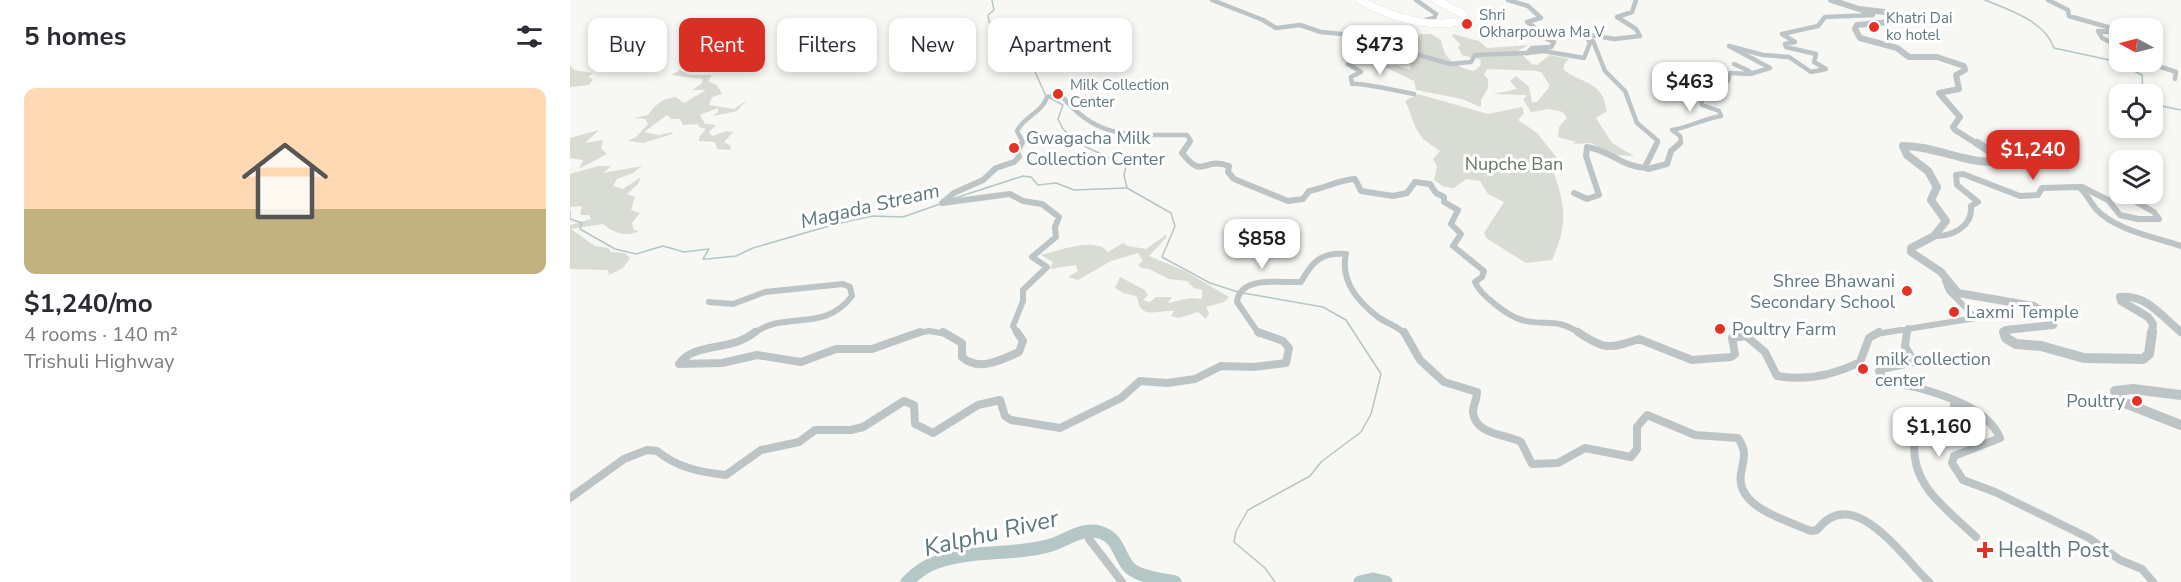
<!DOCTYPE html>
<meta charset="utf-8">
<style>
body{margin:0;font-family:"Nunito Sans",sans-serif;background:#f2f2f3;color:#2b2b33;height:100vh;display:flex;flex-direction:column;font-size:22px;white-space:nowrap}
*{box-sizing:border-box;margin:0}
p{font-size:20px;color:#7c7c81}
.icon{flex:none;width:33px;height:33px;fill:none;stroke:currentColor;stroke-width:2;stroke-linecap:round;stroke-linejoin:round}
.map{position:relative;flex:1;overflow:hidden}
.panel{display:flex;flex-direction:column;background:#fff;width:570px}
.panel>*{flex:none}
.top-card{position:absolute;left:18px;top:18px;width:570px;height:54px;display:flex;gap:12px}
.needle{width:39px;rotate:277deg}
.tools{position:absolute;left:1539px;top:18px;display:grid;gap:12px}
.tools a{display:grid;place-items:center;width:54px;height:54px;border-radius:12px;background:#fff;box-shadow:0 3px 9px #0003;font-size:30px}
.price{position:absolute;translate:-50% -51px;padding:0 14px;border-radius:12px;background:#fff;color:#222;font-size:20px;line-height:39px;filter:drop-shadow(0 2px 3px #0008)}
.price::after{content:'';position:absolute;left:50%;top:36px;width:18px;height:14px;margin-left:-9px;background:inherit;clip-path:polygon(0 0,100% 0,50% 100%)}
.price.on{background:#d93025;color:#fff}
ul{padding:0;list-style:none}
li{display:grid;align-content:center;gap:12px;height:318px;padding:0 24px}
li span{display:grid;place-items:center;height:186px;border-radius:12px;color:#555}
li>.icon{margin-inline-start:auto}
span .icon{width:108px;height:108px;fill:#fffc;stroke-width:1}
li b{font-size:26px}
h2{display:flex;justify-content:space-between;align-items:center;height:72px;padding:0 24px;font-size:26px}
.tag{padding:0 21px;border-radius:12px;background:#fff;box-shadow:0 3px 9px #0003;font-size:21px;line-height:54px}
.tag.on{background:#d93025;color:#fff}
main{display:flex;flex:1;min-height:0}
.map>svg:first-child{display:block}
.green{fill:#d8dcd3}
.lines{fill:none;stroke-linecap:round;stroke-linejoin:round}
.stream{stroke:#b5c6c7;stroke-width:1.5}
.river{stroke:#b5c6c7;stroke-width:13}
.primary-casing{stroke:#b1b8ba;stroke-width:8}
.minor-far2{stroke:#bdc4c6;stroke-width:4.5}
.minor-far1{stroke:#bdc4c6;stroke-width:6}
.minor{stroke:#bdc4c6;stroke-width:8}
.tertiary-far2{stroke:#bdc4c6;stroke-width:6}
.tertiary-far1{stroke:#bdc4c6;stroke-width:8}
.tertiary{stroke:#bdc4c6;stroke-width:10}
.primary{stroke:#fff;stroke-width:8}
.poi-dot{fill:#e73024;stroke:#fff;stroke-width:2}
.labels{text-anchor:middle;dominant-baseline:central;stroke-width:6;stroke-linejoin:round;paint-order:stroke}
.far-poi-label{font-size:15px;fill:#617880;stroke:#fff;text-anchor:start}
.poi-label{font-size:18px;fill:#617880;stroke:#fff;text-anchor:start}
.park-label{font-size:18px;fill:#687760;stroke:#fff}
.water-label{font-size:20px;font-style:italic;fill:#5c787b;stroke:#fff}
.near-poi-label{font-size:21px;fill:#617880;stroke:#fff;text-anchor:start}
.near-water-label{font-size:24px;font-style:italic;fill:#5c787b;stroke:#fff}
</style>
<main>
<section class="panel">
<h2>5 homes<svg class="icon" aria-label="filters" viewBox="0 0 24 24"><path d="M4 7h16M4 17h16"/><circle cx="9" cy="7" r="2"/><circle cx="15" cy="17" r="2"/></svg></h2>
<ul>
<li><span style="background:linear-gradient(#ffd9b3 65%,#c2b280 0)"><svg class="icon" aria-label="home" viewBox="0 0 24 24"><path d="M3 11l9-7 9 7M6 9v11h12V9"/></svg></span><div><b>$1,240/mo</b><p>4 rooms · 140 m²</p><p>Trishuli Highway</p></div></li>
</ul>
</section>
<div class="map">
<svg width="1611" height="582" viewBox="0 0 1611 582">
<rect width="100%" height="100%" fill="#f7f7f4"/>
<path class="green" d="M850,34H861L871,40C874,59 885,67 904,71L910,66L911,60L892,55L888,47L891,45L882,36L883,34L909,41L917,48L958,45L948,51L962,64L967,65L980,55L999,59L994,64V70C1006,80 1026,82 1033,97C1035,102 1035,106 1037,111L1026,118L1042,143L1064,156L1041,155L1022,143L1003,144L1006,142L988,137L989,127L997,118L993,112L979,109L961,112L953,99L957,96L956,95L923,94L947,89L940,81L946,76L959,87L962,102H967L980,86L972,73L967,71L917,69L914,75L918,79V88L911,100V107L892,99L846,90L844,81L813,66L826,65L840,70L841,65L832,58L821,54L823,51L846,44Z
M0,65L4,70L23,73L18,77L23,79L19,85L0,87Z
M110,70L119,75H142L138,81L147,85L152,94L142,97L139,105L164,109L177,100L167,111L143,116L148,112V108L130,115L135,124L146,125L139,132L142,136L157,131L163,132L154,142L161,146L160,150L147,149L145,142L129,141V137L136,129L129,127L128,124L113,125L110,119H101L97,115L74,132L89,135L103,132L102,134L73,143L58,141L66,137L78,124L75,119L64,118L78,115C84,106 92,98 106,97L114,103L136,90H122L131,84L133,79L101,75Z
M848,94L918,114L952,107L954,113L948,120L967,133L987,158L982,167C995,204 999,223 982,260L956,263L916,238L914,233L934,202L918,194L910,181L896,179L884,188L874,187L864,180L867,166L863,159L870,151C864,146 855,142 851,136C842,125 842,113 835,101Z
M29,130L15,143L33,140L31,148L37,154L9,169L13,160L0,158V138Z
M28,166H41L33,173L72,166L63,173L47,179L43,186L53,189L71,177L68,184L57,194L65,197L61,210L70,213L62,223L64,230L69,231C56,238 42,232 33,224L1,229L25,246L38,248L41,252L55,253L60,258L53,268L39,275L38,270L0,269V225L21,219L19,215H10L12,206L0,207V174Z
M597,234L596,238L579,256L615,271L659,297L654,302L636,307L639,313L636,319L628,312L609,318L601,316L604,311C593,309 575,319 569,305C568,302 568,298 566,296L553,293L545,288L550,277L575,290L578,295L573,300L580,302L586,297H602L598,303L620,298L632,299V290L624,288L617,281L599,279L579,269L571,268L568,265L573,261L568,253L541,261L508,280L498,277L508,271L506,265L480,269L483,262L471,255C489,251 525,236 538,252L553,243L558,246L576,249Z"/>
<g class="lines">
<path class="stream" d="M422,0L424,10L418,15L419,22L438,37L436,44L461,63L476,96
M1415,0C1439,10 1475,21 1484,48L1544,61L1572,75L1573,94
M480,98L493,105L488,119L493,129L508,143L556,166L554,175L557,188L601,213L605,226L592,257L640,283L668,292
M1582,104L1611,110
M382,199L453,176L461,177L468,185L486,183L504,190L556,188
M0,211V219L12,223L10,229L45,249L66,254L93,246L114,252L139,249L133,259H137L166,256L183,248L266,224L302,216L333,217L370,204
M673,293L753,307L776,320L811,374L801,414L791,432L751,462L740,476L678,510L666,531L664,542L695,568L705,582"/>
<path class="river" d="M337,582C346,573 355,566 367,562C404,549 445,556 481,545C497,540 513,527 529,532C548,537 548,553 558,566C566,577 592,579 605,582
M790,582L803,579L816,582"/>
<defs>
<path id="primary" d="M790,0C820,17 858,29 892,21L893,14L866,0"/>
</defs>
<use href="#primary" class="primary-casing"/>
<path class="minor-far2" d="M642,0L693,20L706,28L730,25L751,32L772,34L785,40L797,55H849L880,64L901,62L905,55L959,53
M846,0L866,14L864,18L851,21
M938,0L958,6L971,18L957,22L969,30L970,36L984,42L981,47L962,48L957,53L973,51L1014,58L1020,43L1018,39L1023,41L1035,71L1055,91L1067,123L1088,141L1086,145
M1478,0L1498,10L1499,16L1541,28L1543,32L1528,31L1532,38L1550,47
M1019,39L1009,33L1044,39L1070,36L1066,29L1047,17L1062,12L1066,0
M1576,62L1606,72L1605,79
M778,64L791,72L781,77L782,84C790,82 831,92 844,94
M1164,64L1179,71
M451,145L453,142L447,131C454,116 472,113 477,97L491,95C529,142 562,134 617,135L621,141L618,145
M1108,145L1111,142L1110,136L1102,130C1120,127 1133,119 1151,116L1149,111L1132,105L1131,95L1123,86H1143L1158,81L1160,73L1180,74L1200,68L1159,46L1193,55L1219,57L1241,72L1256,69L1244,62L1246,54L1216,47L1215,44L1225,42L1212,34L1248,26L1255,17L1303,15L1293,12"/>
<path class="minor-far1" d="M619,143L612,153C634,181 633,156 659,166L658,172L664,179L718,201L733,199L739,191C756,188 768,180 785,179L791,191L823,196L837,193L845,182L860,184L866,193L874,197V202L888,210L881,224L891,234L883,246L914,271L912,277L905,282C910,295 938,316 952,320C977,327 984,316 1011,334
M1087,143L1075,167L1078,169L1097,164L1101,151L1110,143
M1512,187L1538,200L1550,215L1568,219H1589L1584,212L1566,202
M1004,193L1017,199L1029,195L1016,156L1017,147C1039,150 1053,167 1076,168
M1364,236C1382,237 1403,226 1401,206L1408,202L1387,185L1386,175L1393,174L1450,196L1468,195L1472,188L1509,187C1517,194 1520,202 1526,209C1545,230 1585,237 1611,246
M139,302L163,304L195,292L273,284L280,287L282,296C253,334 216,309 183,334
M344,334L359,331L377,334
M448,334L443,326L453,301V290L477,267L462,257L486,237L485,227L489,217L472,204L453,201L440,194L372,203L384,193L413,180L426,168L444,162L449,157L447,151L452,143
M689,334L667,302C670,275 711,283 731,282C742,262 751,252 776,254C770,280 787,301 808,317C816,323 828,326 835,334
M1306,334L1406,318L1379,291L1375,281
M1337,334L1338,328"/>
<path class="minor" d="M185,332C159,353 125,341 109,364L152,363L187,355L231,362L266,349H302L350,332
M373,332L392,343V357C409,372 431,360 449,352L453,341L447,332
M834,332L850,360L874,382L907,392C907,399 903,405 903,412C905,435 936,434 951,442L962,464L988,463L1015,448L1061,457L1067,449V427L1077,415L1125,435L1168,438C1177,451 1174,459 1171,473C1165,508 1217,520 1241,531L1247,530C1284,482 1333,558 1359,582
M1008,332C1034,350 1040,349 1069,339L1122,360L1161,357L1165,354L1162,338L1176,336L1195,352L1207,376C1236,381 1264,375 1290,362L1299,338L1309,332
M1337,332L1335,346L1344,362L1312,369L1309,371L1313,379C1325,384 1337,385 1349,388C1377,396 1418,409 1430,438L1384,456L1382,463L1393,480L1425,492L1519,538L1550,560L1572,569L1583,582
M1384,405L1398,415L1402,426C1386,440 1362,427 1345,439C1338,484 1377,509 1406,537
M0,498L54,459L77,450L87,451C108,468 130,472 156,475L191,450L229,442L245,430H281L293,427L334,401L344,405L345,424L363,433L408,405L430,400L435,416L441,420L490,428L551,398L570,381L597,383L625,379L651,366L683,367L716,363L719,348L713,341L688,332
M519,539L552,582"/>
<path class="tertiary-far2" d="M1261,0L1289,9L1323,13L1332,17L1321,22L1287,25L1285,29L1290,38L1327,48L1339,57H1367L1394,66L1395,70L1386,75L1389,89L1369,93L1390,117L1383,127L1385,130L1409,145"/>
<path class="tertiary-far1" d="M1407,143L1428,156L1423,162C1392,162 1364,146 1333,146L1337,155L1358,171L1367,187L1361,200L1376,221L1364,236L1341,248V252L1371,272L1388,293L1464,306L1484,319L1483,325L1436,330L1434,334
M1582,334L1583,324L1578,317L1551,301L1550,297C1577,294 1592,317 1611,332"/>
<path class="tertiary" d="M1434,332L1436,338L1446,344L1471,346L1514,358L1573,359L1579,354L1582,332
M1611,395L1563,389L1545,391L1555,403L1611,425"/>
<use href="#primary" class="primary"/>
</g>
<g class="poi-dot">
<circle cx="897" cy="24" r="6"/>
<circle cx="1304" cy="27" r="6"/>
<circle cx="488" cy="94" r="6"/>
<circle cx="444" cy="148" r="6"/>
<circle cx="1337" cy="291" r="6"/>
<circle cx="1384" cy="312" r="6"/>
<circle cx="1150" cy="329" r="6"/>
<circle cx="1293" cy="369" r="6"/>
<circle cx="1567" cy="401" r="6"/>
<path d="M1412 541h6v6h6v6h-6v6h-6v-6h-6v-6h6z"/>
</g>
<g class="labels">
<g class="far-poi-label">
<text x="909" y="15">Shri<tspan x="909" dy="17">Okharpouwa Ma V</tspan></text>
<text x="1316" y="18">Khatri Dai<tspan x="1316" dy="17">ko hotel</tspan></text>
<text x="500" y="85">Milk Collection<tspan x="500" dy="17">Center</tspan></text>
</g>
<g class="poi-label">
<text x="456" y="138">Gwagacha Milk<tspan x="456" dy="21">Collection Center</tspan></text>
<text x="1325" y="281" text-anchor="end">Shree Bhawani<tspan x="1325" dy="21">Secondary School</tspan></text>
<text x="1396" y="312">Laxmi Temple</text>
<text x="1162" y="329">Poultry Farm</text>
<text x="1305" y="359">milk collection<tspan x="1305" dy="21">center</tspan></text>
<text x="1555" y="401" text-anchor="end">Poultry</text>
</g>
<g class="park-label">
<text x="944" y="164">Nupche Ban</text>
</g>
<g class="water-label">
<text transform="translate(300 206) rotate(-13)">Magada Stream</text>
</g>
<g class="near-poi-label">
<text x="1428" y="550">Health Post</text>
</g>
<g class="near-water-label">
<text transform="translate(421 533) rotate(-13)">Kalphu River</text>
</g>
</g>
</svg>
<div class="tools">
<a><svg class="needle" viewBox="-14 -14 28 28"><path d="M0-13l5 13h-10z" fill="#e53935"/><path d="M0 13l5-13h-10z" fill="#7c7c81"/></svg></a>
<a><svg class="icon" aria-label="locate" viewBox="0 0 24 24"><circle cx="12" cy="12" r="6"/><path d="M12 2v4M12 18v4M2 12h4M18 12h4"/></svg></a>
<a><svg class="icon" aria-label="layers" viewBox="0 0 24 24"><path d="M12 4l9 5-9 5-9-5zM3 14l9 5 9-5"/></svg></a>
</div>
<b class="price" style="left:810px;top:76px">$473</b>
<b class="price" style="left:1120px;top:113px">$463</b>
<b class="price on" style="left:1463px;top:181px">$1,240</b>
<b class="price" style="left:692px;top:270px">$858</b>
<b class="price" style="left:1369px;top:458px">$1,160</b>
<div class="top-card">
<a class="tag">Buy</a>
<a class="tag on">Rent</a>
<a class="tag">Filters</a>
<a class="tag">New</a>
<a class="tag">Apartment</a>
</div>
</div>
</main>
